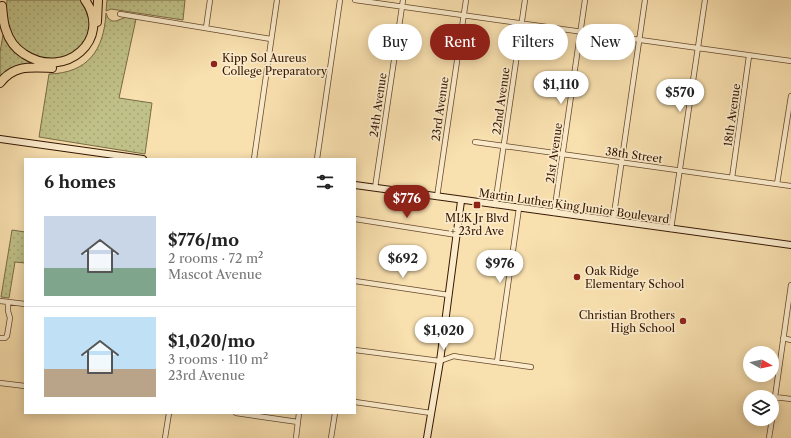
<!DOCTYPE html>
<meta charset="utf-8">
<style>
body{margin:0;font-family:"Libre Caslon Text",serif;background:#f6f6f6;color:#222;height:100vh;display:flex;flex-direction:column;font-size:15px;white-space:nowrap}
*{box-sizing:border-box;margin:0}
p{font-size:13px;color:#767676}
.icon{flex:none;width:22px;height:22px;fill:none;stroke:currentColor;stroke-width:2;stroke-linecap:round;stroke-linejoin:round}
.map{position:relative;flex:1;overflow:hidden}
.panel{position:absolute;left:24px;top:158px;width:332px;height:256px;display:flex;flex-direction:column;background:#fff;border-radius:0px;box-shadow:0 2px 10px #0003}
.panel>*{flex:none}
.guide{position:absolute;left:368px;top:24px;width:363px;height:36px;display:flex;gap:8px}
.needle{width:26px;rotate:98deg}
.buttons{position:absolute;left:743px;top:346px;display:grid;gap:8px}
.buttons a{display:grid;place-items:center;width:36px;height:36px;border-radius:50%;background:#fff;box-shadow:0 2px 10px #0003;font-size:20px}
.price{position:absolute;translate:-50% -34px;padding:0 9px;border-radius:14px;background:#fff;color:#222;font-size:13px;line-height:26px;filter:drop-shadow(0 1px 2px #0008)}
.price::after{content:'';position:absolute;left:50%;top:24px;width:12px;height:9px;margin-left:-6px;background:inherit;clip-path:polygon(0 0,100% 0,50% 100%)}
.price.on{background:#8f2418;color:#fff}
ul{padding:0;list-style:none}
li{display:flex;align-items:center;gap:12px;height:100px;padding:0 20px}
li+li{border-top:1px solid #e0e0e0}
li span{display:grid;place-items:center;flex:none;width:112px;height:80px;border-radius:0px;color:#555}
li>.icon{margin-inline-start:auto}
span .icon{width:48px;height:48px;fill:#fffc;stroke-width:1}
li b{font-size:17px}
h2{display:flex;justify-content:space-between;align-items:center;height:48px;padding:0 20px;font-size:17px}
.tag{padding:0 14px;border-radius:18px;background:#fff;box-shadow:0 2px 10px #0003;font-size:14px;line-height:36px}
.tag.on{background:#8f2418;color:#fff}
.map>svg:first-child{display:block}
.grass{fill:url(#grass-dots);stroke:#7a6c46}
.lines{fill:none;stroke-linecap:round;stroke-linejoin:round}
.street-casing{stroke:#66492e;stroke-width:6}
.secondary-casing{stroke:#351703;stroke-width:8}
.highway-casing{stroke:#351703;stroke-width:10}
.street{stroke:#fbebcb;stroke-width:4.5}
.secondary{stroke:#fbebcb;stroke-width:6}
.highway{stroke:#f9e0af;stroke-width:8}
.poi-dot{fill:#8f2418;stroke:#fbebcb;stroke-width:1.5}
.labels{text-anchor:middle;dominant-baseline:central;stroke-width:3.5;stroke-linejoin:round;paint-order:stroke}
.poi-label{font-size:11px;fill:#351703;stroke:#fbebcb;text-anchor:start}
.street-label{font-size:11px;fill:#351703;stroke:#fbebcb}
</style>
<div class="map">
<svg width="791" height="438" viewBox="0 0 791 438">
<defs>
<pattern id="grass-dots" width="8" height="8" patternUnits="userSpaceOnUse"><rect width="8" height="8" fill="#c0c188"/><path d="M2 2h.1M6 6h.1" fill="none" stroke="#a6a574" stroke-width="1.8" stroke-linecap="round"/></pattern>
</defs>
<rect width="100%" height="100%" fill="#f9e0af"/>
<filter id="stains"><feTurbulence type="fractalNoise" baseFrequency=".005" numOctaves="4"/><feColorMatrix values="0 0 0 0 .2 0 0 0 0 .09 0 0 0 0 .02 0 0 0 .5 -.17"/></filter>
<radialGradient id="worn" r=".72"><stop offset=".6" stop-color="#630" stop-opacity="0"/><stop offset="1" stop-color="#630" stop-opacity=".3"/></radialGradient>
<path class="grass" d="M7,0H84C86,6 90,14 91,20C92,24 90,29 89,32C79,71 22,65 9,31C6,22 6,9 7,0Z
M107,0H185L183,20L111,9L106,11Z
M106,13L108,18L112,21H116L126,17L136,19L119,98L152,103L145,154L39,137L49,74C88,73 104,50 106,13Z
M3,35H6L32,60L30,64L1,77H0V52Z
M12,230L25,232V263L15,262L9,298L1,297Z"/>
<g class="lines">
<defs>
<path id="street" d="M355,0L791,61
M120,14L271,39
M206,28L210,0
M475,142L791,186
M254,159L277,0
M317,159L340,0
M732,178L749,56
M777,184L791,96
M375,188L403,0
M437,197L466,0
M495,205L525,0
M554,213L585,0
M355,219L457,235
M613,221L645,0
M671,229L705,0
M355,281L449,295
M0,301L25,304
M0,338H5L7,336L10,318L8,311V302
M783,338L791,340
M355,350L440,361L454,356L459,357L531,367
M497,362L519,208
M0,383L25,386
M775,397L791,399
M355,402L431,413
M236,413L298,422
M772,418L791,285
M165,438L169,413
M296,438L299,413
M331,438L335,413
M769,438L772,419"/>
<path id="secondary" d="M0,139L143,159
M355,185L791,245
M427,438L440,361L461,201"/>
<path id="highway" d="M2,6C3,14 3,23 6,30C9,40 16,49 24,54C65,81 113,39 85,0
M97,22L98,0
M0,83C14,65 30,67 52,68"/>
</defs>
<use href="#street" class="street-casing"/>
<use href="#secondary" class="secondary-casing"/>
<use href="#highway" class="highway-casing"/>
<use href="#street" class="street"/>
<use href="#secondary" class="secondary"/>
<use href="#highway" class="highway"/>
</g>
<g class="poi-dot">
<circle cx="214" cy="64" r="4"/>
<rect x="473" y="201" width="8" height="8" rx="2"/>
<circle cx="577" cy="277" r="4"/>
<circle cx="683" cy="321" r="4"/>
</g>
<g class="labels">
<g class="poi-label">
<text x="222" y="58">Kipp Sol Aureus<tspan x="222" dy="13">College Preparatory</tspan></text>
<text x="477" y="218" text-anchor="middle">MLK Jr Blvd<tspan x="477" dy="13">+ 23rd Ave</tspan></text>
<text x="585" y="271">Oak Ridge<tspan x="585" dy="13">Elementary School</tspan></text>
<text x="675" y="315" text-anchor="end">Christian Brothers<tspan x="675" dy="13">High School</tspan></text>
</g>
<g class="street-label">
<text transform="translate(501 101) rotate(-82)">22nd Avenue</text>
<text transform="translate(378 105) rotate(-82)">24th Avenue</text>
<text transform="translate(440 109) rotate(-82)">23rd Avenue</text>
<text transform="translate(732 115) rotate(-82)">18th Avenue</text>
<text transform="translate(554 153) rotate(-82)">21st Avenue</text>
<text transform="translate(634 155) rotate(8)">38th Street</text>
<text transform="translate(574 206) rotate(8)">Martin Luther King Junior Boulevard</text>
</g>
</g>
<rect width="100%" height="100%" filter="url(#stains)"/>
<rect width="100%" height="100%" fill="url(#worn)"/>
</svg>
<div class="buttons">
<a><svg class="needle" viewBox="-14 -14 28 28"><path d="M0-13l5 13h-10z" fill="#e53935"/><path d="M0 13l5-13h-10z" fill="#767676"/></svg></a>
<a><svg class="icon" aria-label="layers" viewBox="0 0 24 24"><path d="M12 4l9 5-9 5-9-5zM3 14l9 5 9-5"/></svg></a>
</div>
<b class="price" style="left:561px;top:105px">$1,110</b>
<b class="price" style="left:680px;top:113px">$570</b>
<b class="price on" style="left:407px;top:219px">$776</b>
<b class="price" style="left:403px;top:279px">$692</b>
<b class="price" style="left:500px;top:284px">$976</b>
<b class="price" style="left:444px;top:351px">$1,020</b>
<div class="guide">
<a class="tag">Buy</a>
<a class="tag on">Rent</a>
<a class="tag">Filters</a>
<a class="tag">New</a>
</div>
<section class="panel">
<h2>6 homes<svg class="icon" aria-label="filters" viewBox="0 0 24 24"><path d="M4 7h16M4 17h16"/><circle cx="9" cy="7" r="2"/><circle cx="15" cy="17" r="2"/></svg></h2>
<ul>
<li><span style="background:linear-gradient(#c9d6e8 65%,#7fa58c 0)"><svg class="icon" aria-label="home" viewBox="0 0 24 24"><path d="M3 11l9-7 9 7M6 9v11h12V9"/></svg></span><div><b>$776/mo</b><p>2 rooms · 72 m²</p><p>Mascot Avenue</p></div></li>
<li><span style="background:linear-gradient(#bfe0f5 65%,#b9a48a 0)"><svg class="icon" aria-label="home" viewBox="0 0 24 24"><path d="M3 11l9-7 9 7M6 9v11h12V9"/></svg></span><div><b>$1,020/mo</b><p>3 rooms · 110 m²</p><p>23rd Avenue</p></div></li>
</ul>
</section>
</div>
